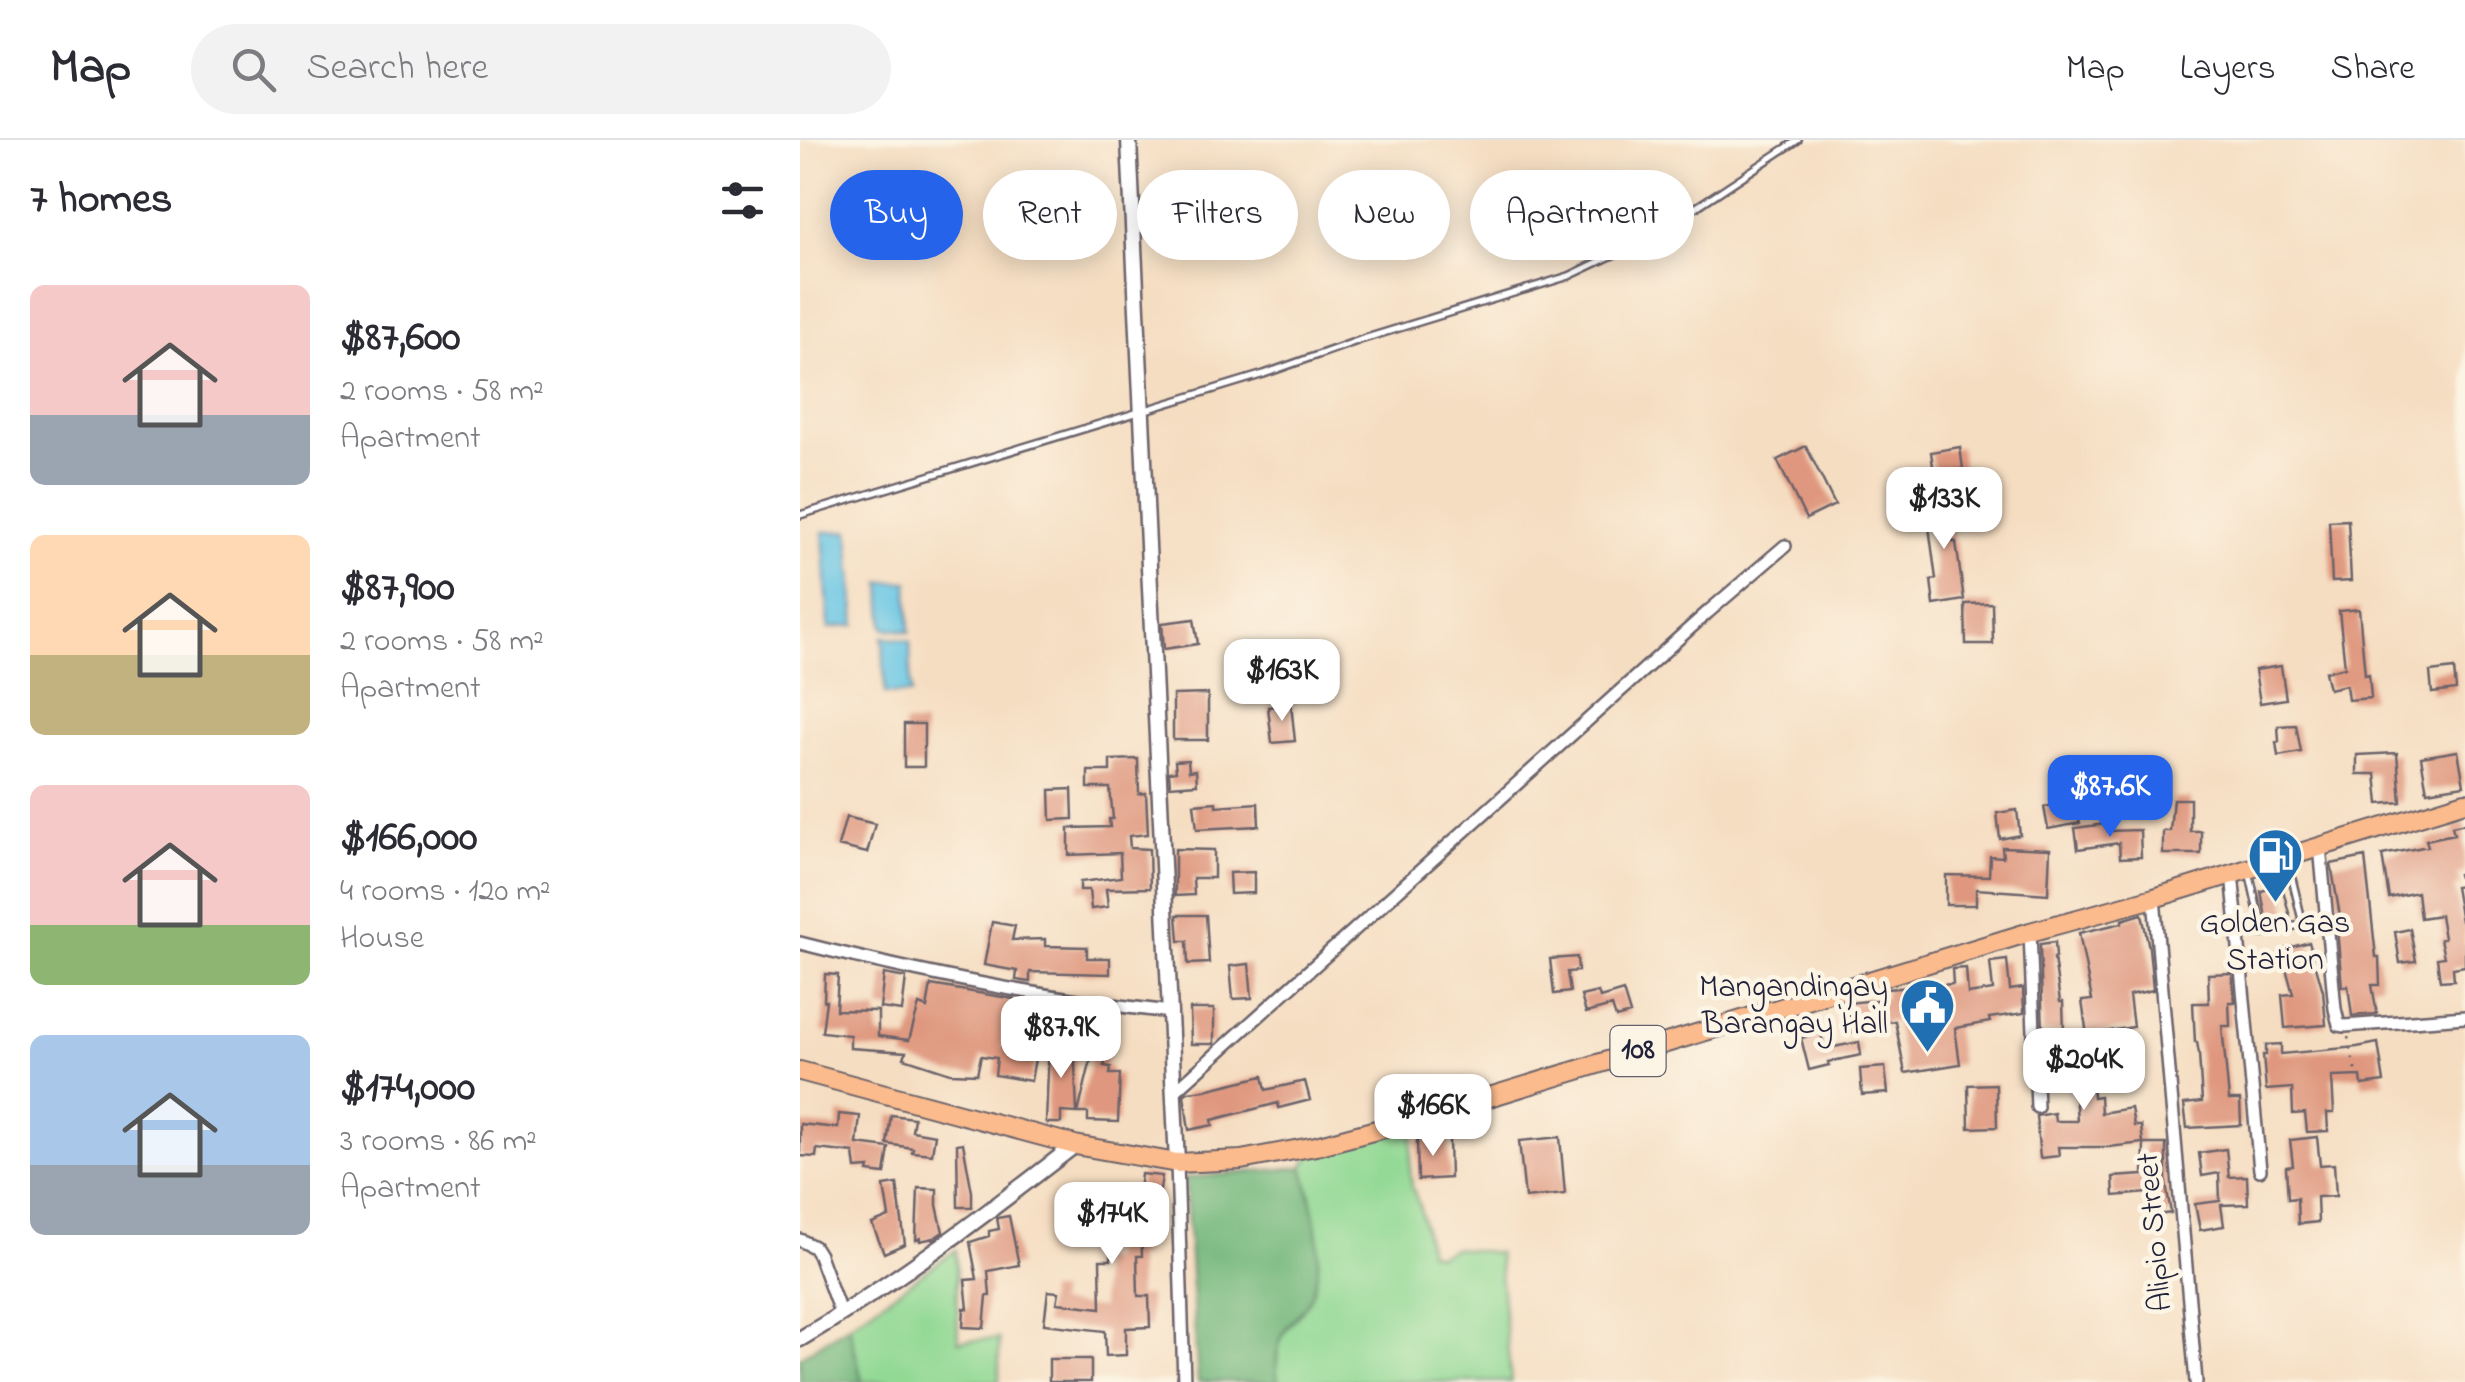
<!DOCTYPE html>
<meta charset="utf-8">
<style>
body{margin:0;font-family:"Indie Flower",sans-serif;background:#f2f2f3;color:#2b2b33;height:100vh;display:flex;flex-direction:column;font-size:38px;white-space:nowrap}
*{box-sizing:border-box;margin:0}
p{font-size:32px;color:#7c7c81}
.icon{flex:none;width:55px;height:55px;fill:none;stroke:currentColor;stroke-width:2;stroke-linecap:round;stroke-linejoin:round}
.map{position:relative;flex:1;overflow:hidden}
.side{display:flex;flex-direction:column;background:#fff;width:800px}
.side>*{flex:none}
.top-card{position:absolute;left:30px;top:30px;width:950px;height:90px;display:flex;gap:20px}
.price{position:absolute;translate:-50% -85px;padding:0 22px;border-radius:20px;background:#fff;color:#222;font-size:32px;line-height:65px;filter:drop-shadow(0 2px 5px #0008)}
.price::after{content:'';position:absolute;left:50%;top:60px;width:30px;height:22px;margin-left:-15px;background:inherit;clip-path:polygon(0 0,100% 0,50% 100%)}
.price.on{background:#2563eb;color:#fff}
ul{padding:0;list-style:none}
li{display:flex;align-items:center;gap:30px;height:250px;padding:0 30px}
li span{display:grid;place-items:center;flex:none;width:280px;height:200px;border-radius:15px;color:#555}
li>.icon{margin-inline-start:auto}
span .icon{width:120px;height:120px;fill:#fffc;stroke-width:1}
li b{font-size:42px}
h2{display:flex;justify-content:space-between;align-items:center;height:120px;padding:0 30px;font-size:42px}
.chip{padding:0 35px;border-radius:45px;background:#fff;box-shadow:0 5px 25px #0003;font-size:35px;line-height:90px}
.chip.on{background:#2563eb;color:#fff}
header{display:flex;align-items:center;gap:60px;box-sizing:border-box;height:140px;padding:0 50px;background:#fff;border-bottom:2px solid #e1e1e2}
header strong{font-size:48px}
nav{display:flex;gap:55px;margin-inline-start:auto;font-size:35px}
.search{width:700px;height:90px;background:#f2f2f3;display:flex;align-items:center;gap:25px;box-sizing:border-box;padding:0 35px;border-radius:55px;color:#7c7c81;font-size:38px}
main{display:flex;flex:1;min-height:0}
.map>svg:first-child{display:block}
.green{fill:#90d893;stroke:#597d67;stroke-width:2.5}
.forest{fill:#74b87d;stroke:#4b6d5c;stroke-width:2.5}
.water{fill:#66c5e4;stroke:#447490;stroke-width:2.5}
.building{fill:#df987f}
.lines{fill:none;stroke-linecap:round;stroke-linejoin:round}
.service-casing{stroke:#6c636a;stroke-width:10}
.minor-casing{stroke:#6c636a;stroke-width:16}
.tertiary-casing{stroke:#6c636a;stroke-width:19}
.primary-casing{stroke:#6c636a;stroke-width:22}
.path{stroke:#6c636a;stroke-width:2.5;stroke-dasharray:2.5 8;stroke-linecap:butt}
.service{stroke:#fff;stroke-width:5}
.minor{stroke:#fff;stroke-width:11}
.tertiary{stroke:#fff;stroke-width:14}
.primary{stroke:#fbbb8d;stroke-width:18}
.labels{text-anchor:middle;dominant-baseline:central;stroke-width:9;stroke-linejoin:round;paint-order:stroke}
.shield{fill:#fcf5e5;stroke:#63616e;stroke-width:2.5}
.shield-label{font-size:30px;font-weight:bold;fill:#22223b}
.poi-label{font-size:32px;fill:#22223b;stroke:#fcf5e5}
.street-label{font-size:32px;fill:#22223b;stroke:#fcf5e5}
</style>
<header>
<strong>Map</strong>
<div class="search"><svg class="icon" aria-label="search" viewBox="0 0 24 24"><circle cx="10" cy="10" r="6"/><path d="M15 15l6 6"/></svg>Search here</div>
<nav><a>Map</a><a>Layers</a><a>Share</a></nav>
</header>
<main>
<section class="side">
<h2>7 homes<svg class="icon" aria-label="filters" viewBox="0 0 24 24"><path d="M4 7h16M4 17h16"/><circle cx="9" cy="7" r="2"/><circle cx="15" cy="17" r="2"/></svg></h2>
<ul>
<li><span style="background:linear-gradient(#f6c9c9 65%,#9aa5b1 0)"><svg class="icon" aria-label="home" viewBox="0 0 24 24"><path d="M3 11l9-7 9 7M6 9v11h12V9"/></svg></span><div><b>$87,600</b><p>2 rooms · 58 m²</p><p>Apartment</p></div></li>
<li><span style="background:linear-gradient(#ffd9b3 60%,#c2b280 0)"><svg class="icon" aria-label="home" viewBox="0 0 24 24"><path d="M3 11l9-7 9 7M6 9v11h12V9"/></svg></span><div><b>$87,900</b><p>2 rooms · 58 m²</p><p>Apartment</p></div></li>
<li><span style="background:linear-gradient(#f6c9c9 70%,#8fb573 0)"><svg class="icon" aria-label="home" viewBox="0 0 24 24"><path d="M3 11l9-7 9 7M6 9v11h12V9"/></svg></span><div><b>$166,000</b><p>4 rooms · 120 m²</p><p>House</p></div></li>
<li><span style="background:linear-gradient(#a9c7e8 65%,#9aa5b1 0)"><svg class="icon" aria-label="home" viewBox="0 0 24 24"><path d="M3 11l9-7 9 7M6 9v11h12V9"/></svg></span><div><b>$174,000</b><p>3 rooms · 86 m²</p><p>Apartment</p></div></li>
</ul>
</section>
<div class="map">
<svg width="1665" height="1242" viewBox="0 0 1665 1242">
<rect width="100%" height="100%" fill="#fcf5e5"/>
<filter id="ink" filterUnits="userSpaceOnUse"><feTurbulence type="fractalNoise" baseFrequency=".01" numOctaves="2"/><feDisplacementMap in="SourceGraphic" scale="20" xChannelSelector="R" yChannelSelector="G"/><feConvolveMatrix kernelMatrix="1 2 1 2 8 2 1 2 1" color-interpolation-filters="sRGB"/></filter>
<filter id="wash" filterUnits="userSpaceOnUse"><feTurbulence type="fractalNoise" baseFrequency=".0048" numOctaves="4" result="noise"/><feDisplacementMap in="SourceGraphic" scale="40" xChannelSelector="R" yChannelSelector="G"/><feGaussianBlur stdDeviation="2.25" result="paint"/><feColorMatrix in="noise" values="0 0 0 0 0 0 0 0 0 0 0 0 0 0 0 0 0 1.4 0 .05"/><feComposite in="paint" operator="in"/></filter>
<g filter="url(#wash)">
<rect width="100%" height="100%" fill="#f5ddc1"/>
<path class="green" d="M614,980L610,1029L612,1047L620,1067L629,1112L638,1115L654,1108L698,1113L711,1242H478L476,1232L479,1198L506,1165L511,1056L503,1027L516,1006Z
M156,1110L158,1201L199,1199V1242H62L49,1185Z"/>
<path class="forest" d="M503,1027C515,1070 530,1123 506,1165C502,1172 495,1177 490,1183C477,1201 474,1220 478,1242H398L385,1038Z
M49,1185L62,1242H0V1217Z"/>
<path class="water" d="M49,391L56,485L29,488L23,392Z
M82,442H108L110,492L84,488Z
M83,497L110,501L111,554L85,553Z"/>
<g id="blocks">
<path class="building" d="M1006,306L1035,365L1006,379L977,320Z
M1160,307L1163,329L1134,333L1131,312Z
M1148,355L1153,402H1156L1164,460L1134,465L1131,440L1136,439L1125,357Z
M1548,380L1551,441L1532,442L1529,381Z
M1192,463L1193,504H1166L1165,464Z
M1559,469L1565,535L1569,534L1571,558L1548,560L1546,545L1529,549L1525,532L1545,527L1539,471Z
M394,479L398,504L364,509L362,483Z
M1481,526L1486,559L1460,563L1455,530Z
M1654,529L1656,550L1632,553L1630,532Z
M408,554V600H373V555Z
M491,564L495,601L472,603L468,567Z
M104,584H124V627H104Z
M1496,585L1501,612L1478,616L1476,602L1479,601L1478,586Z
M1658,611L1664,645L1627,651L1621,617Z
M1597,613L1601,662L1579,664L1576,634H1557V615Z
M338,619L339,654L346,653L348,694L329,696L330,708L349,709L350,748L306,749L308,767L291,769L289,750H280V742L321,737L320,713L269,715V688L310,687L309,679H313L310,648H288V631H310V620Z
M388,620L389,631L396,630L397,644L370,646L369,632L376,631L375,621Z
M272,649L273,679L251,680L250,650Z
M1373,659H1390V691H1401V714H1363V691H1370Z
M1275,661L1280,683L1248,689L1244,667Z
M416,662V666L458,663L459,686L397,689L394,664Z
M1217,670L1220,695L1200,699L1197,673Z
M46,677L75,684L67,713L38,706Z
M1665,683V733L1658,734L1661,746L1655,747L1661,781L1665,780V826L1653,828L1654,840L1640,841L1637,818L1644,817L1640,799L1644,798L1640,775L1620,778L1617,752L1589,758L1582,715L1628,706L1626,700L1654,694L1652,686Z
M1306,684L1308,691L1340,690L1341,717L1320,718L1319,703L1278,709L1275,688Z
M1202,707L1250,709L1248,754L1176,749V765H1146V735L1189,736L1190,716L1203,717Z
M375,709L414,710V738H393L394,755L375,756Z
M1565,717L1576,817H1579L1580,845H1572L1577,874L1552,876L1548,846L1542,847L1537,788H1542L1531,724Z
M454,732V753L430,754L429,733Z
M1482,746L1490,777L1467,783L1461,751Z
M1342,774L1349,808L1353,850L1329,855L1333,887L1287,895L1282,861L1292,860L1279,793L1322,783V780Z
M377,775H406L409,823L388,824L387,801H379Z
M192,782L215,786L212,800L245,799V806L287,807V818H310V834L230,832V842L216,840L217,831L184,825Z
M1610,789L1616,821L1600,823L1595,792Z
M1255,802L1256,817L1254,818L1260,862H1263L1264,892H1243L1240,804Z
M1509,802L1523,851L1526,885L1485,888L1482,855L1493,854L1481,810Z
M777,817L778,831L767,832L770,852L754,854L750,819Z
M1207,820L1210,850L1223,848L1224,873L1189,878L1190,882L1155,888L1160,924L1105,933L1095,881L1081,883L1082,889L1052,893L1048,863L1085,859L1086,849L1153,844L1152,829L1166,828L1168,854L1193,850L1190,822Z
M449,824L452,858L433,859L430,826Z
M1432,833L1435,862H1429L1430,886H1422L1429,960H1440L1441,985L1387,988L1384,964L1402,962L1399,914L1397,902H1395L1393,863H1409L1408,834Z
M25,834L38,835L36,870L78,871V896L109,900L119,865L127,868L131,845L214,859L211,888L205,887L202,908L236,913L231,941L195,935L197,918L181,916L177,934L150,933L104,918L106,912L50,908V895L22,892L26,861H24Z
M84,834L106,838L102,871L80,868Z
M823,851L830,874L816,878L812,866L786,873L781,856L798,852L800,858Z
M390,869H414V904H391Z
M1021,893L1024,909L1059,902L1061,915L1028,922L1029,925L1009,930L1001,898Z
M297,895L311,899L304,926L311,927L310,934H320L318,982L288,981V973H278Z
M274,901L277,973L261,972V983H246L249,902Z
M1578,903L1584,942L1562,945L1561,936L1532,937L1534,973H1527L1528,991L1507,992L1505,973L1493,974L1492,948L1466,950L1463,915H1466V905L1481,904V914L1557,907Z
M1289,904L1294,931L1291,932L1293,957L1300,956L1301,973L1331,968L1334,986H1341L1343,1003L1309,1007H1258L1259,1016L1240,1018L1236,976L1254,973L1255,981H1277L1274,937L1245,939V921L1274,919L1271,907Z
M1085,927L1088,953L1062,955L1060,929Z
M463,936L466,950L505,941L510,960L479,968L478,963L412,980L413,985L389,990L384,955L388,952L405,950Z
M1196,944L1197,987L1169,988L1168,945Z
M39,974L60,976L57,1004L89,1008L85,1034L68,1032L69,1028L56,1029L54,1013L17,1009L16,1017L0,1016V984L38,988Z
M91,975L114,978L112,991L135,995L132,1014L112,1012L113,1008L87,1004Z
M760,997L765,1054L725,1058L719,1001Z
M1517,997L1520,1025L1534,1024L1536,1056L1517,1057L1518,1082L1498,1084L1497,1058L1488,1059L1486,1027L1493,1026L1490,1000Z
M649,999L650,1038L618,1040L617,1000Z
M163,1003L172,1052V1067H158L157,1004Z
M1344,1004H1366V1044L1371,1073L1352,1076L1348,1053L1314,1056L1313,1037L1343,1035Z
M1426,1009L1429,1037L1447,1036L1448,1064L1421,1065L1424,1086L1400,1090L1395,1064L1420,1061L1419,1033L1402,1036L1399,1013Z
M341,1034L362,1036L359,1056H355L352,1080L341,1078L342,1116H337L338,1156H349L350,1187L326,1188V1215L306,1216L305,1191L244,1184L248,1151L259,1152L257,1163L301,1168L300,1120H311L310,1082L261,1081L262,1055L338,1060Z
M97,1044L105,1104L84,1113L72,1084L89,1077L84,1046Z
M118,1048L137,1049V1065L143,1092L134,1098L120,1101V1098L116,1100Z
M209,1076L219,1125L188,1131L190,1156H187L184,1188L163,1187L164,1168L168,1169L165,1140L177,1139L170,1102L189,1096V1091L199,1089L197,1078Z
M249,1219H291V1242H249Z"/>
</g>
</g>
<g filter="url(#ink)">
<use href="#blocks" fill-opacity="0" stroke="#6c636a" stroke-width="2.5"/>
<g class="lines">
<defs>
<path id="service" d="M0,375L464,234L560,200L769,136L851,97L998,0
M1449,731L1463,794L1503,784L1488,722"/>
<path id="minor" d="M1520,706L1535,869L1539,885L1545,886L1665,877
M1432,733L1460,1030
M1354,758L1396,1242
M1230,792L1237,967
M0,803C122,834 246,859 371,872
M374,952L908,472L985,406
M377,1023L384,1242
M0,1100L14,1107L19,1115L41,1175"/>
<path id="tertiary" d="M329,0L377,1023
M0,1199C97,1142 186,1074 275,1005"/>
<path id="primary" d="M0,931L275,1005L377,1023L441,1020L516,1006L614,980L1230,792L1354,758L1665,662"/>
</defs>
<use href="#service" class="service-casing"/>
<use href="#minor" class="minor-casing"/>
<use href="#tertiary" class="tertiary-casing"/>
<use href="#primary" class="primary-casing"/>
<path class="path" d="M1548,897L1556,933"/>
<use href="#service" class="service"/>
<use href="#minor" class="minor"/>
<use href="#tertiary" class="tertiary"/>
<use href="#primary" class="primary"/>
</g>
</g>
<defs>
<symbol id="fuel-pin" viewBox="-11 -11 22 30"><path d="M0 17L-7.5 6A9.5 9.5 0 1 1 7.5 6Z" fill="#1f6fb2" stroke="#fcf5e5"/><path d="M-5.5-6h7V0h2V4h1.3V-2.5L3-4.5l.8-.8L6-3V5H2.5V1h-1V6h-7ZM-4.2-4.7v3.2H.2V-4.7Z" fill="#fff"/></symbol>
<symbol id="civic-pin" viewBox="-11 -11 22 30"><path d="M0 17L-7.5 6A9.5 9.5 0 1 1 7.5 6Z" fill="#1f6fb2" stroke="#fcf5e5"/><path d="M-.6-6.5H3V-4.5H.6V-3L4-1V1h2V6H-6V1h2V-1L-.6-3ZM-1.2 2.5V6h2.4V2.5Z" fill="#fff"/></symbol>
</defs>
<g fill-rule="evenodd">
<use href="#fuel-pin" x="1444" y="684" width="63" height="86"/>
<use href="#civic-pin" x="1096" y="834" width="63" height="86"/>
</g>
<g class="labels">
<rect class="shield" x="810.5" y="886" width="55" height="50" rx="8"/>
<g class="shield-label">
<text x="838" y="911">108</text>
</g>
<g class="poi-label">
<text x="1475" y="784">Golden Gas<tspan x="1475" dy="37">Station</tspan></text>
<text x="1088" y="848" text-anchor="end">Mangandingay<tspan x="1088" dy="37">Barangay Hall</tspan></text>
</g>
<g class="street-label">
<text transform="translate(1356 1092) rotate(-95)">Alipio Street</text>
</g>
</g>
</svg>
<b class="price" style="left:1144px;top:412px">$133K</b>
<b class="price" style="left:482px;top:584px">$163K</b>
<b class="price on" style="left:1310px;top:700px">$87.6K</b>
<b class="price" style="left:261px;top:941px">$87.9K</b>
<b class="price" style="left:1284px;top:973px">$204K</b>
<b class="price" style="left:633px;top:1019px">$166K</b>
<b class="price" style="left:312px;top:1127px">$174K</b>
<div class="top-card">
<a class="chip on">Buy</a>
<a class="chip">Rent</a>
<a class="chip">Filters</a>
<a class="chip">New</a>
<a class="chip">Apartment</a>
</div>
</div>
</main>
